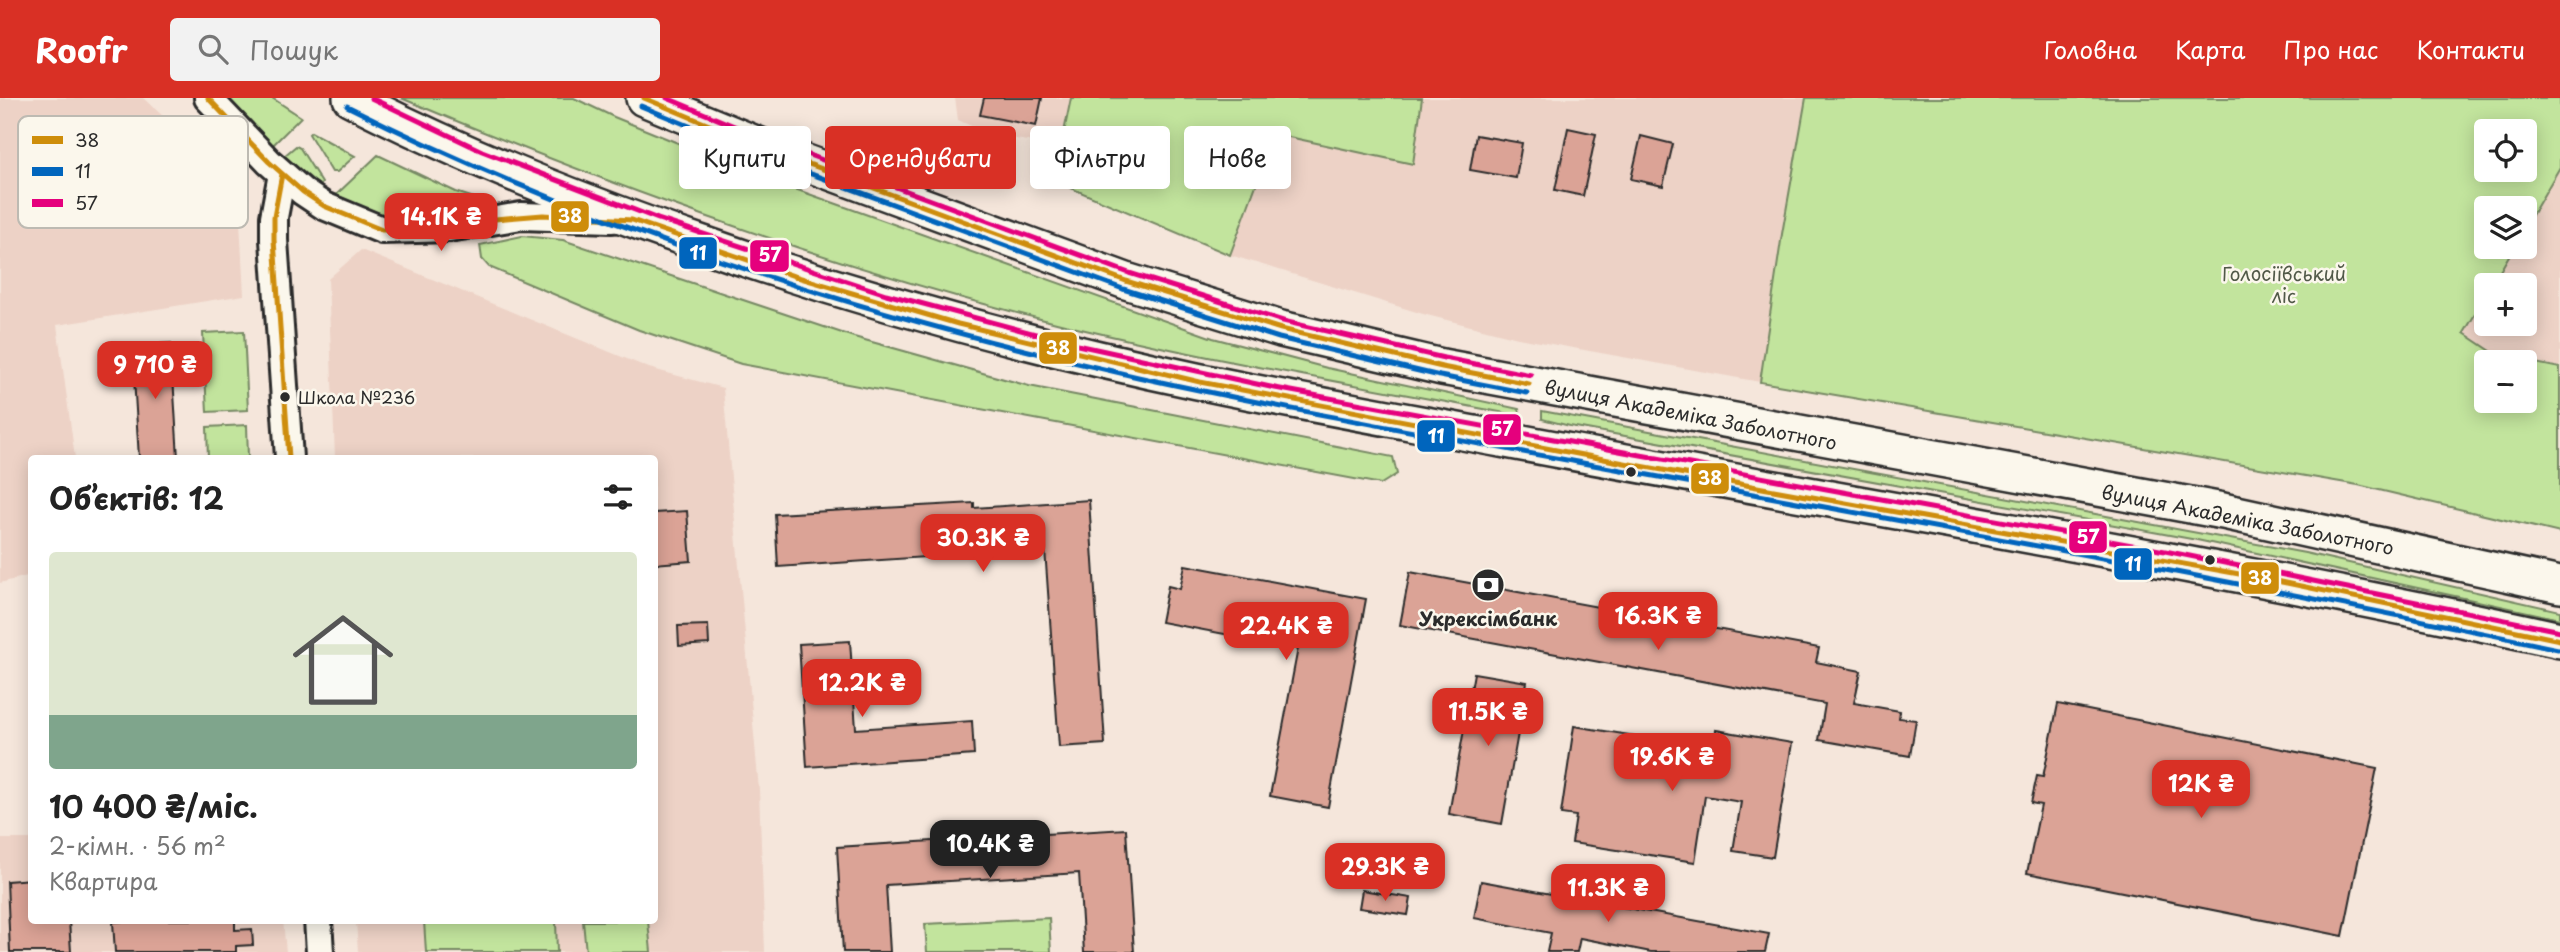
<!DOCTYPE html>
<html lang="uk">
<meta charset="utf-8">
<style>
body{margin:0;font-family:"Playpen Sans",sans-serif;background:#f2f2f2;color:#222;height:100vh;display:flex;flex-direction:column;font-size:26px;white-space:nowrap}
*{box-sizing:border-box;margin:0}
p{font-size:23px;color:#767676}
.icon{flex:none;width:38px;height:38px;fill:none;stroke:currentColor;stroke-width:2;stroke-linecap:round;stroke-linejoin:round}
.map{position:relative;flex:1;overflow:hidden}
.details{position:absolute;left:28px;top:357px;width:630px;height:469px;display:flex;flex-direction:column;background:#fff;border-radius:7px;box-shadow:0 4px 18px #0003}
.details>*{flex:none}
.hud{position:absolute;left:679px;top:28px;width:665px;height:63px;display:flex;gap:14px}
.controls{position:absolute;left:2474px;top:21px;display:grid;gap:14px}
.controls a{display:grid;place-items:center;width:63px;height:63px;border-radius:7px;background:#fff;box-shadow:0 4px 18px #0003;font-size:35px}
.price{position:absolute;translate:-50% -60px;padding:0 16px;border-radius:14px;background:#d93025;color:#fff;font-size:23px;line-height:46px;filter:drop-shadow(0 2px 4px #0008)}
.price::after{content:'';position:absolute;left:50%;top:42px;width:21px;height:16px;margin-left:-10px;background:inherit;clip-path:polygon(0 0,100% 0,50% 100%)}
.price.current{background:#222;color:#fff}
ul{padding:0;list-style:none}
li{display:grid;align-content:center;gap:14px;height:371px;padding:0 21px}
li span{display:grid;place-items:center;height:217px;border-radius:7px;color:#555}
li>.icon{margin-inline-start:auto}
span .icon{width:126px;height:126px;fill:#fffc;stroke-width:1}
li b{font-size:30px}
h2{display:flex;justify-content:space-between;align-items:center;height:84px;padding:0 21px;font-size:30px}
.tag{padding:0 24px;border-radius:7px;background:#fff;box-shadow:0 4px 18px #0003;font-size:24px;line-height:63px}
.tag.current{background:#d93025;color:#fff}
header{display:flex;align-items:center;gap:42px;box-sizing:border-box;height:98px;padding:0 35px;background:#d93025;color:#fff}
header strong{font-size:33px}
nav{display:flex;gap:38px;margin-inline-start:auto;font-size:24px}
.search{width:490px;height:63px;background:#f2f2f2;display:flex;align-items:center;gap:18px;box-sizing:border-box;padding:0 24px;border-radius:7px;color:#767676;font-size:26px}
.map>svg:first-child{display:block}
.built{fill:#edd2c6}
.green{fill:#c2e49d;stroke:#768864;stroke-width:2;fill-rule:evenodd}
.building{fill:#dba396;stroke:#2b2b2b;stroke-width:2}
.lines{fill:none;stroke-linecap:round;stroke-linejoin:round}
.tertiary-casing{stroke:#2b2b2b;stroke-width:32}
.trunk-casing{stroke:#2b2b2b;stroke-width:40}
.tertiary{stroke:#fbf7ec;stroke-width:26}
.trunk{stroke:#fbf7ec;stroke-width:35}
.bus-1-casing{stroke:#fbf7ec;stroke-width:10}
.bus-2-casing{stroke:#fbf7ec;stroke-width:10}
.bus-3-casing{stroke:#fbf7ec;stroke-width:10}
.bus-1{stroke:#ce8d09;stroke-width:5}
.bus-2{stroke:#0065bd;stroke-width:5}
.bus-3{stroke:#e5007d;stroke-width:5}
.bus-dot{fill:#2b2b2b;stroke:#fbf7ec;stroke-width:2.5}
.labels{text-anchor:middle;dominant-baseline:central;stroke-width:5;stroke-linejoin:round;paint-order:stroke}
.bus-label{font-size:17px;fill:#2b2b2b;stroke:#fbf7ec;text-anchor:start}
.park-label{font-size:19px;fill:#515948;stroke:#fbf7ec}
.street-label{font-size:19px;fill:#2b2b2b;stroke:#fbf7ec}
.poi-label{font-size:19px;font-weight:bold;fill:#2b2b2b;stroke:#fbf7ec}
.key{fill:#fbf7ec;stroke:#bdbab2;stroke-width:2}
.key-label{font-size:19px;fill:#2b2b2b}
.line-badge{stroke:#fbf7ec;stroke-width:2.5}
.badge-label{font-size:19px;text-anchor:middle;font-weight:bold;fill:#fff}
</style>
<header>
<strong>Roofr</strong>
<div class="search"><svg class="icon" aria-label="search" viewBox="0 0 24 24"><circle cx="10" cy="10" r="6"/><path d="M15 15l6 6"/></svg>Пошук</div>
<nav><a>Головна</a><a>Карта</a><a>Про нас</a><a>Контакти</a></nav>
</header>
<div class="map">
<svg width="2560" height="854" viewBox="0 0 2560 854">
<rect width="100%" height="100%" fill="#f5e6db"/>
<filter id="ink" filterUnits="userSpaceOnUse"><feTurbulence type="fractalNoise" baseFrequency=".0143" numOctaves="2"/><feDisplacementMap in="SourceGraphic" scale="14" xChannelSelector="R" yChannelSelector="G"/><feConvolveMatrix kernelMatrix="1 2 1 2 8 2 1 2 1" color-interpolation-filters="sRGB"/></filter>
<g filter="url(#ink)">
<path class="built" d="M0,0H143L238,86L244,197L57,227L75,360H32L31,477L0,485Z
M955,0H1071L1060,49L989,36L958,22Z
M1422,0H1806L1782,136L1760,284L1518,240L1423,216L1230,157L1275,36L1413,66Z
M2560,69V270L2497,257L2464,235L2487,196V226H2525V187H2492L2514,149H2525V129Z
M361,152L649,270L723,290L759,692L765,854H358L356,823L654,822V360H335L328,181Z
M0,741H31L32,822L283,823L286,854H0Z"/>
<path class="green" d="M228,0H272L301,19L273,47Z
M401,0H574L614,19L764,80L1213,240L1327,270L1519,311L1521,318C1354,286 1185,259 1021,216C809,160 603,85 401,0Z
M1071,0H1422L1413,66L1275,36L1230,157L1054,83Z
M1806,0H2560V69L2525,129V110H2487V149H2514L2492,187H2487V196L2464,235L2497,257L2560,270V435L2358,387L1760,284L1782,136ZM2487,33H2525V72H2487ZM2487,264H2525V303H2487Z
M311,34L355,58L337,74H332L309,36Z
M296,48L300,50L322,85L320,88L284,58Z
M378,57L456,94L504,110L448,121H391L336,97Z
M522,138L563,142L854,239L1029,288L1393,359L1397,376L1381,386L741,266L639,232L489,169L482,161L480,147Z
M244,233L248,312L207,314L203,235Z
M1542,313L2305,455L2560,513V521L2197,442L1570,328L1542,321Z
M247,327L248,360H208L207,329Z
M1049,820L1051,854H927L925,826Z
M424,823H556L557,854H426Z
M583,823H648L651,854H586Z"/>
<path class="building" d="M984,0H1042L1036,28L980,17Z
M1568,30L1596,36L1583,98L1555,92Z
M1476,37L1522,45L1516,80L1470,72Z
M1641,38L1673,46L1663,88L1631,81Z
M171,245L178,360H139L132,248Z
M1089,402L1105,646L1059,649L1045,451L778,469L775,416L974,405V410Z
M687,413L691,463L654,466V415Z
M1185,467L1366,501L1328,709L1270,698L1298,550L1161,524L1168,488L1180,491Z
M1410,474L1819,550L1816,564L1861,573L1854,605L1900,613L1899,620L1916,622L1910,658L1819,642L1825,606L1400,527Z
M708,527L709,546L679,548L678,528Z
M850,543L856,631L972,623L974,657L807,669L799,546Z
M1474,575L1527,584L1502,726L1449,716Z
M2058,606L2377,670L2343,838L2027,775L2041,707L2031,705L2037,678L2043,679Z
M1574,628L1648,640L1646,653L1711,663L1716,632L1792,645L1773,759L1733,753L1741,704L1705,698L1695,764L1572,745L1576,718L1561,716Z
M1126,731L1134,854H1084L1079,775L886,787L890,854H843L837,749Z
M32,781V822H69L71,854H10L7,783Z
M1481,783L1769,836L1765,854H1651L1580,840L1577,854H1547L1551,835L1474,820Z
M1362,792L1411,800L1408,817L1359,810Z
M136,822H235V832L252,831L253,847L236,848V854H115L113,824Z"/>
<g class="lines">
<defs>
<path id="tertiary" d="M208,0L269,64L303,94L324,108L382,132L449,130L521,118L612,121
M282,76L274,119V142L289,360
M318,822L320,854"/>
<path id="trunk" d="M351,0C463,58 580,104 700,145C862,202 1028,247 1197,283C1298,304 1400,322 1501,341C1854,407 2209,465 2560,542
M644,0L760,48L1126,183L1281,231L1442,269L2223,413L2560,487"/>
</defs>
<use href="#tertiary" class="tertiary-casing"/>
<use href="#trunk" class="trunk-casing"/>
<use href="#tertiary" class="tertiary"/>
<use href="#trunk" class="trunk"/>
<defs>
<path id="bus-1" d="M208,0L269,64L303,94L324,108L382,132L449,130L495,121L543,117L632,122L794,178L958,226L1200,284L1635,367L2267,481L2560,542
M644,0L760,48L1126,183L1281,231L1442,269L1529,286
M282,76L274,119V142L289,360"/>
<path id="bus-2" d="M347,8C596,133 866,218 1138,279C1283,311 1431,337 1577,364C1905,424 2232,481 2558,551
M641,8L757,56L1123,191L1279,240L1440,278L1527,295"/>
<path id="bus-3" d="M371,0L482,53L658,121L886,196L1073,246L1275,290L2165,453L2560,533
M667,0L763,40L1129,175L1283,223L1444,260L1531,277"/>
</defs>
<use href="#bus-1" class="bus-1-casing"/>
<use href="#bus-2" class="bus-2-casing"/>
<use href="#bus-3" class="bus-3-casing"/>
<use href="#bus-1" class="bus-1"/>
<use href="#bus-2" class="bus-2"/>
<use href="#bus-3" class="bus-3"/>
</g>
</g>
<defs>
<symbol id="bank-disc" viewBox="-11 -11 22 22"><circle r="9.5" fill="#2b2b2b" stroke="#fbf7ec"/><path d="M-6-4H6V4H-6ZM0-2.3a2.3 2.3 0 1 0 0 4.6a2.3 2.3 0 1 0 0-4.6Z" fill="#fff"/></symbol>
</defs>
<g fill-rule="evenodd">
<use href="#bank-disc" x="1469" y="468" width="38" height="38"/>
</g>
<g class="bus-dot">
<circle cx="285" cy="299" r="6"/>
<circle cx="1631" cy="374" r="6"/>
<circle cx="2210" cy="462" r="6"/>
</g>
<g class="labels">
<g class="bus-label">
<text x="298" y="299">Школа №236</text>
</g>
<g class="park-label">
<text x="2284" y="175">Голосіївський<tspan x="2284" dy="22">ліс</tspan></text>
</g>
<g class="street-label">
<text transform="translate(1691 316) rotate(11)">вулиця Академіка Заболотного</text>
<text transform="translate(2248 421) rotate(11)">вулиця Академіка Заболотного</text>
</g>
<g class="poi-label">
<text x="1488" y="520">Укрексімбанк</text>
</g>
</g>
<rect x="18" y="18" width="230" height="112" rx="10" class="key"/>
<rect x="32" y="38" width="31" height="8" fill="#ce8d09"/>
<rect x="32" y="69" width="31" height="9" fill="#0065bd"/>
<rect x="32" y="101" width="31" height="8" fill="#e5007d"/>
<g class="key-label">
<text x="75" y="49">38</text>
<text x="75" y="80">11</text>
<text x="75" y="112">57</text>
</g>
<g class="line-badge">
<rect x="550" y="102" width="40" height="33" rx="7" fill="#ce8d09"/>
<rect x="678" y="138" width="40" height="34" rx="7" fill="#0065bd"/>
<rect x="749" y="141" width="41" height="34" rx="7" fill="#e5007d"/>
<rect x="1038" y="233" width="40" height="34" rx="7" fill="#ce8d09"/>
<rect x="1482" y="315" width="40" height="33" rx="7" fill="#e5007d"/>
<rect x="1416" y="321" width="40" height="34" rx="7" fill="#0065bd"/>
<rect x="1690" y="364" width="40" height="33" rx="7" fill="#ce8d09"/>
<rect x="2068" y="422" width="40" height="34" rx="7" fill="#e5007d"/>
<rect x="2113" y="449" width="40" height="34" rx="7" fill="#0065bd"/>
<rect x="2240" y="463" width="40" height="34" rx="7" fill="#ce8d09"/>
</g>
<g class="badge-label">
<text x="570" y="125">38</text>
<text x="698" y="162">11</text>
<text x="770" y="164">57</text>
<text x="1058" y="257">38</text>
<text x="1502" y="338">57</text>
<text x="1436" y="345">11</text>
<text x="1710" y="387">38</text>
<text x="2088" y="446">57</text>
<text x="2133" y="473">11</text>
<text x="2260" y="487">38</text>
</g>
</svg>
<div class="controls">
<a><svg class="icon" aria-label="locate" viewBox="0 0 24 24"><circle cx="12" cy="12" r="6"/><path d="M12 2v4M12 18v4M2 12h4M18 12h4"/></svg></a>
<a><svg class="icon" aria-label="layers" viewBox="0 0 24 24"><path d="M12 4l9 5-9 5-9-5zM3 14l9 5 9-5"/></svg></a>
<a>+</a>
<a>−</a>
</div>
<b class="price" style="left:441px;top:155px">14.1K ₴</b>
<b class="price" style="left:155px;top:303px">9 710 ₴</b>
<b class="price" style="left:983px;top:476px">30.3K ₴</b>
<b class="price" style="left:1658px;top:554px">16.3K ₴</b>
<b class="price" style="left:1286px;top:564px">22.4K ₴</b>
<b class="price" style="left:862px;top:621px">12.2K ₴</b>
<b class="price" style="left:1488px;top:650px">11.5K ₴</b>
<b class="price" style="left:1672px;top:695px">19.6K ₴</b>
<b class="price" style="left:2201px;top:722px">12K ₴</b>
<b class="price current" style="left:990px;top:782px">10.4K ₴</b>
<b class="price" style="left:1385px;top:805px">29.3K ₴</b>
<b class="price" style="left:1608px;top:826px">11.3K ₴</b>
<div class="hud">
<a class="tag">Купити</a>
<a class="tag current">Орендувати</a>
<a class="tag">Фільтри</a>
<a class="tag">Нове</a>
</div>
<section class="details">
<h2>Об’єктів: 12<svg class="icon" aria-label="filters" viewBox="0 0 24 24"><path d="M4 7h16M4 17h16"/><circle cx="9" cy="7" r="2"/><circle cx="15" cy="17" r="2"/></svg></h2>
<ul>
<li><span style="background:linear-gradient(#dfe7d0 75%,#7fa58c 0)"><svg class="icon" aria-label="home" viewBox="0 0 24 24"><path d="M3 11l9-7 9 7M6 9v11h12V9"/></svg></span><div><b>10 400 ₴/міс.</b><p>2-кімн. · 56 m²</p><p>Квартира</p></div></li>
</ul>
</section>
</div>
